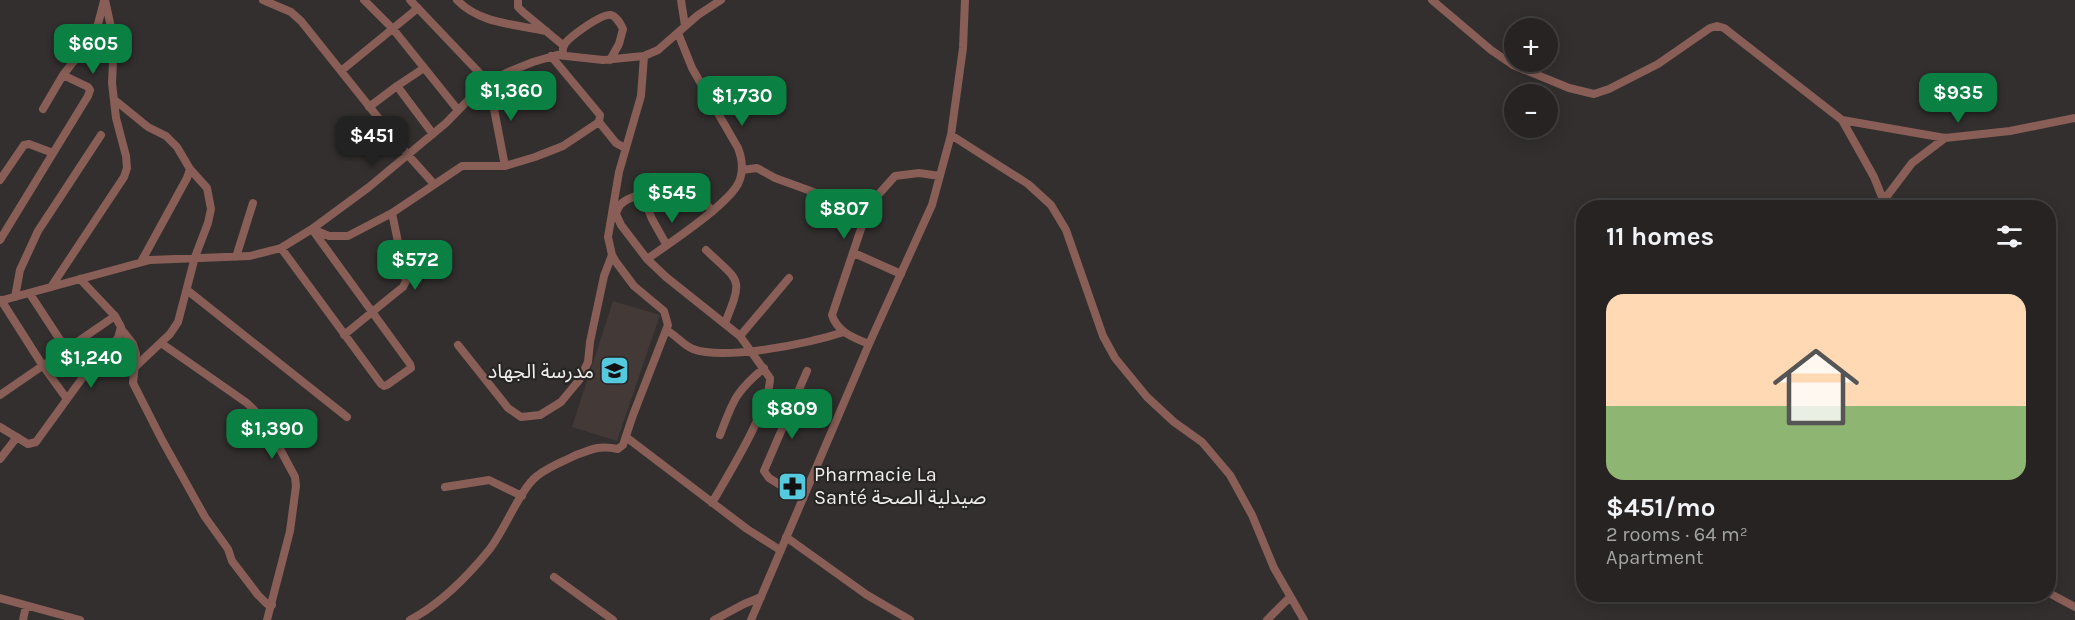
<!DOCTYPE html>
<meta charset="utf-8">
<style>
body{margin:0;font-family:Karla,"Noto Sans Arabic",sans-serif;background:#2e2b2a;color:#f1f3f6;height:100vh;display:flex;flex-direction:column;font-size:22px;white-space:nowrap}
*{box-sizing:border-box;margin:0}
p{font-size:20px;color:#a4a4a5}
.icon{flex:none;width:33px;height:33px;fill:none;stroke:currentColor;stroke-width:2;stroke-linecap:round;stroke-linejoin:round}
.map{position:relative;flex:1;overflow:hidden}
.panel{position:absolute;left:1576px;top:200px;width:480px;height:402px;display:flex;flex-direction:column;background:#262322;border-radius:24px;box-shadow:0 3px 15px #0003,0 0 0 2px #424040}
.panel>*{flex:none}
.buttons{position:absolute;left:1504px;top:18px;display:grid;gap:12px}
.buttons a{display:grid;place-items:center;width:54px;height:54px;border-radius:50%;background:#262322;box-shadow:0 3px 15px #0003,0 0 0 2px #424040;font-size:30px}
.price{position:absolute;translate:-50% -51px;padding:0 14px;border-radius:12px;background:#0b8043;color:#fff;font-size:20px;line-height:39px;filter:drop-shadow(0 2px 3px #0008)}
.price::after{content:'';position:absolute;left:50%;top:36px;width:18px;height:14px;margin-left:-9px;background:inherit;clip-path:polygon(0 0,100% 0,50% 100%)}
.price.selected{background:#222;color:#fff}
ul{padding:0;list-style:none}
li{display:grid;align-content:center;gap:12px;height:318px;padding:0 30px}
li span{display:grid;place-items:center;height:186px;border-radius:18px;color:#555}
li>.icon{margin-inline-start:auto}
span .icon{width:108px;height:108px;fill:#fffc;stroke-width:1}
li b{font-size:26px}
h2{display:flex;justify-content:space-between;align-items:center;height:72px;padding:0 30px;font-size:26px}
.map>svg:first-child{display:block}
.built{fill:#433937}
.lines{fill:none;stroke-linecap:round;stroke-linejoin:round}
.minor{stroke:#885e56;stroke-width:8}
.labels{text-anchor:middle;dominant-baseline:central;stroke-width:4.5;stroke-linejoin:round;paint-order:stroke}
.poi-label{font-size:20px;fill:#f0eeed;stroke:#282525;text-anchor:end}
</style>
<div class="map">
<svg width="2075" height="620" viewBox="0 0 2075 620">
<rect width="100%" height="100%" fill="#322f2e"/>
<path class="built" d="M613,301L660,315L617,441L572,427Z"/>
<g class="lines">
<path class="minor" d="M263,0L291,12L301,21L408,155L434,184
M364,0L393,29L458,110
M410,0L489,83L505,166
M457,0C480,24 515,24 546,31
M518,0V7L523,12L564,46
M681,0L685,26
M1432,0L1491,50L1513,65L1569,88L1594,94L1609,89L1658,64L1710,28L1717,26L1724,28L1842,120L1874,177L1886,207
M563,54C563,51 562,48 564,45C569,37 602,13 611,15C617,17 620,23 623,29L619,44L610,60
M341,71L418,8
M397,86L424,68
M116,101L148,127L166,136L177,147L190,169L187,178L141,262
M369,107L397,86L433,134
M43,109L63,75L85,47L98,24L104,1
M1842,120L1945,138L2010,131L2075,118
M599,122L616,143L625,148
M951,135L1028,184L1051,205L1066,230L1103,336L1115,358L1147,397L1174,422L1202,442L1230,475L1252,515L1274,568L1304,620
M742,170L757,168L775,178L841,202L866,214
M0,180L24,145L29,144L53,153
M664,189L671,207
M642,195L652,219L666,244
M1884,200L1912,163L1945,138
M712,212L696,188C681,184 631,193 620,205C618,208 617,210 616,214L621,225L647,259L666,277L740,336L770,378C770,408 728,475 712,503
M312,229L329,236H348L392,213L462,166H505L535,157L563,146L599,122L600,115L551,56
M0,240L88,96L90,90L88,87L63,75
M281,248L381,384L384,386L387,385L411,368L410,364L314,232
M706,250C740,283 744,276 725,323
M854,253L901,274
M236,257L253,203
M647,259C669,244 726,206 738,184C744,172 743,161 738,148L692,68L678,33
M51,287L124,177L127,168L126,156L116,118L112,83L114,41L105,0
M187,290L347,417
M30,294L66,349L86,373
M15,297L20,270L38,231L101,135
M1,300L43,366L67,399
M0,301L150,260L250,256L281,248L312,229L369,187L446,123L480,88L506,73L533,62L557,55L603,60L644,56L658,50L698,15L721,0
M122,330L133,344L136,354L133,383L162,440L205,517L228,549L232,561L258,595L267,604L272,605
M666,330C676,335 683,345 693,349C725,361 810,343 844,332
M344,335L393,295L403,287L406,281L392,213
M740,336L789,278
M161,343L247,403L265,421L295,477L296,486L290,531L267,620
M869,344C854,338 837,332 832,315L869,205L895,176L919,173L940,176
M458,345L508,408L521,417L540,415L561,402L580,379L588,362L590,342L604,276L612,255
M134,368L170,334L178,322L195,257L208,223L211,209L207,188L190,169
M0,395L115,316L80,279
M0,427L28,444L36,442L86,373L118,338L121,327L115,316
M720,435C733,401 735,392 764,368
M626,437L747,529L780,550
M0,459L17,437
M445,487L489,480L522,496
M803,499L769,478L764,471L807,371
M786,537L867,595L910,620
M554,577L613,620
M2049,593L2075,607
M0,598L80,620
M23,620L26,606
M410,620C442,603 467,577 489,550C505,530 520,489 537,476C548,467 562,462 574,456C592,449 599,445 618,449L623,445L633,415L668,325L664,311L634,286L616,262L612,255L608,237L619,172L641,96L644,56
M714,620L744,604L761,597
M751,620L869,344L932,205L951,135L963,48L965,0
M1267,620L1290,597"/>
</g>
<defs>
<symbol id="school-square" viewBox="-11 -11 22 22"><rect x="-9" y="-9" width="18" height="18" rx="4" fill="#55cadf" stroke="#282525"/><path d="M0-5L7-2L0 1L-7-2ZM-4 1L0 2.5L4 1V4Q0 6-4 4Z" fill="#111"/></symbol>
<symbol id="pharmacy-square" viewBox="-11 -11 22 22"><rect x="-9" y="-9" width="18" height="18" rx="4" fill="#55cadf" stroke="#282525"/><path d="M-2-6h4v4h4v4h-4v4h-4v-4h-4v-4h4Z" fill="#111"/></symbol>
</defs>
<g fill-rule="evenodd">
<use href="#school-square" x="598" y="354" width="33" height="33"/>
<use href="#pharmacy-square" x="776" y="470" width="33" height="33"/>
</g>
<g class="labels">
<g class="poi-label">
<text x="594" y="371">مدرسة الجهاد</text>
<text x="814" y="474" text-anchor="start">Pharmacie La<tspan x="814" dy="23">Santé صيدلية الصحة</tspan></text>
</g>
</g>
</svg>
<div class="buttons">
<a>+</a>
<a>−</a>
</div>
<b class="price" style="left:93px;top:75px">$605</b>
<b class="price" style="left:511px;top:122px">$1,360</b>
<b class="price" style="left:1958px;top:124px">$935</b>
<b class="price" style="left:742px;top:127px">$1,730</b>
<b class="price selected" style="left:372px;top:167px">$451</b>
<b class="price" style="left:672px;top:224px">$545</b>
<b class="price" style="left:844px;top:240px">$807</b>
<b class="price" style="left:415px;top:291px">$572</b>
<b class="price" style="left:91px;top:389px">$1,240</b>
<b class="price" style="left:792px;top:440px">$809</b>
<b class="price" style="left:272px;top:460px">$1,390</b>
<section class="panel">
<h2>11 homes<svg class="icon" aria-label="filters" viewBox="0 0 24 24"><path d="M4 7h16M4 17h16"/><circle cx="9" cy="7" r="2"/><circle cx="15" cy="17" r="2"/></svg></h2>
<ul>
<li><span style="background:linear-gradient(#ffd9b3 60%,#8fb573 0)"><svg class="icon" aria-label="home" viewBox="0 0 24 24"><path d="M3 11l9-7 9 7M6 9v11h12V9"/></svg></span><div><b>$451/mo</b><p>2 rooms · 64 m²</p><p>Apartment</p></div></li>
</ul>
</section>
</div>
